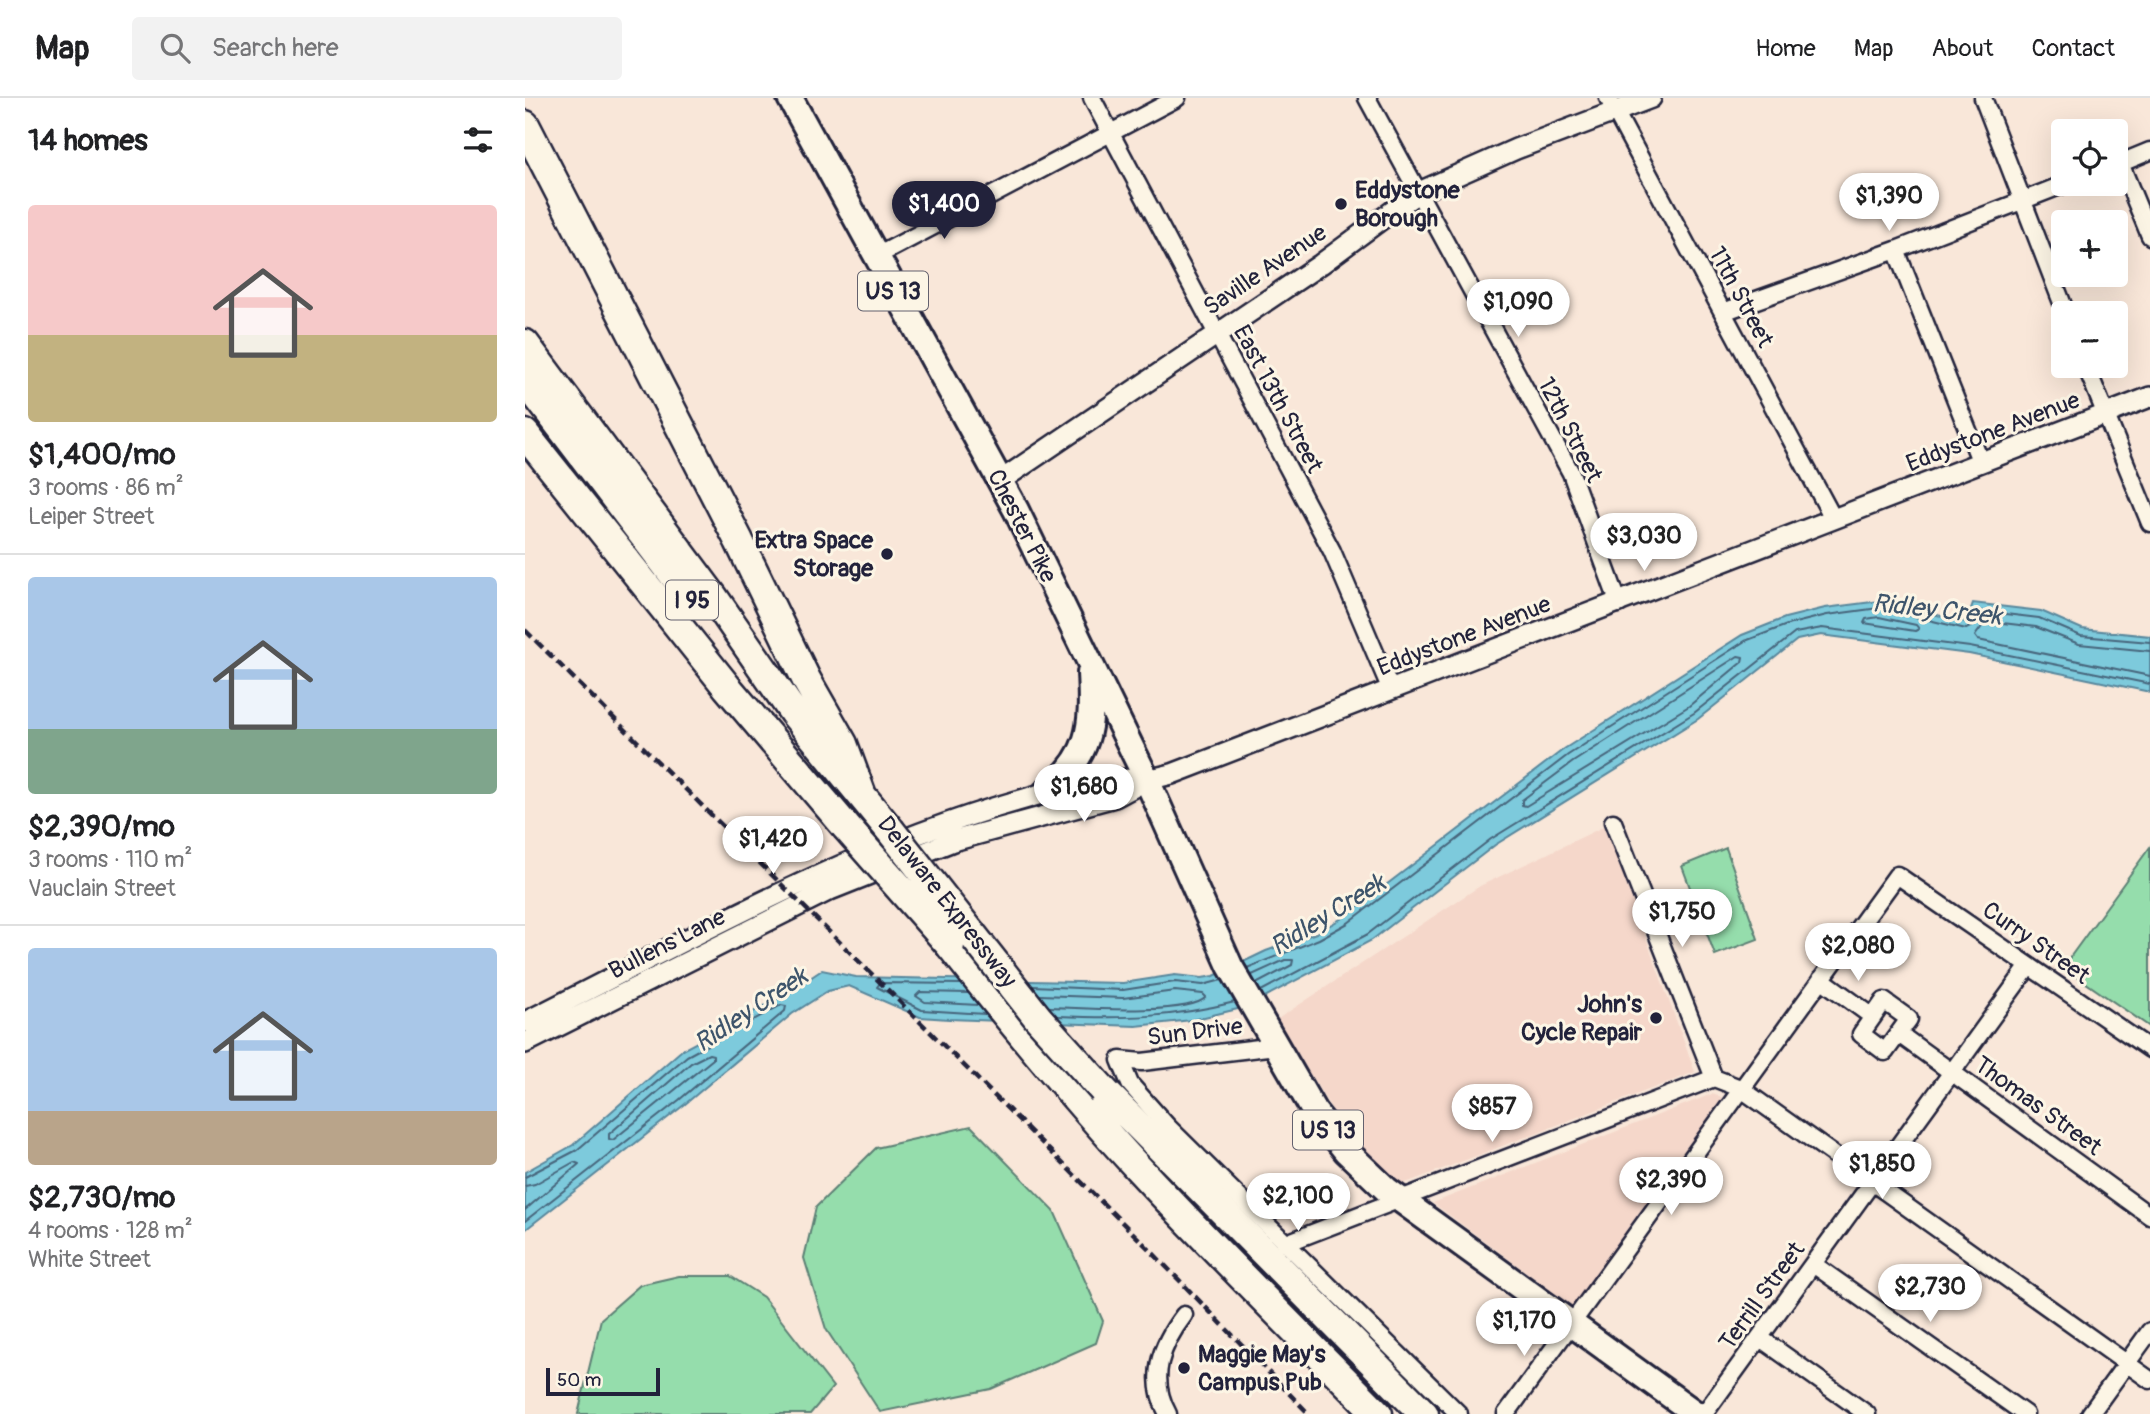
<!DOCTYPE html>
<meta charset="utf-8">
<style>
body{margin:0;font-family:Pangolin,sans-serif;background:#f2f2f2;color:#202124;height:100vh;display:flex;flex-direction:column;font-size:26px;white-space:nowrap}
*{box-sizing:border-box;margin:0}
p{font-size:23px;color:#757577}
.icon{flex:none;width:38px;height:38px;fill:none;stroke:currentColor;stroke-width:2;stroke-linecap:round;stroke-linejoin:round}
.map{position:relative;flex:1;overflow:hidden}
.side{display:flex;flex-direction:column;background:#fff;width:525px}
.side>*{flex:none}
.controls{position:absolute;left:1526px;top:21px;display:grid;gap:14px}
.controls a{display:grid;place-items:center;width:77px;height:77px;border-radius:7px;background:#fff;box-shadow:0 7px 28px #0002;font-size:35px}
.scale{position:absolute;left:21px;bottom:18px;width:114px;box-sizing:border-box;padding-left:7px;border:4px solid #22223b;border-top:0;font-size:19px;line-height:24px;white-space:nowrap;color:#22223b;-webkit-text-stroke:5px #fcf5e5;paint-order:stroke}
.price{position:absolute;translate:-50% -60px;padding:0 16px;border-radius:24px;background:#fff;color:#222;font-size:23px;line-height:46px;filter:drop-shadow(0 2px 4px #0008)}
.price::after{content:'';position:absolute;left:50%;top:42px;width:21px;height:16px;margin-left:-10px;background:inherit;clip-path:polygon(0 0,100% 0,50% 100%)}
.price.selected{background:#22223b;color:#fff}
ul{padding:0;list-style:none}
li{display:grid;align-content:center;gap:14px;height:371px;padding:0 28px}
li+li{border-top:2px solid #e0e0e0}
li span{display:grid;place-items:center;height:217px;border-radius:7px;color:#555}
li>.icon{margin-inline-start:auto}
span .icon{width:126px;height:126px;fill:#fffc;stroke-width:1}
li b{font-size:30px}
h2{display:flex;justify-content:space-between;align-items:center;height:84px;padding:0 28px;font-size:30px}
header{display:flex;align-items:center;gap:42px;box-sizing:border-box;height:98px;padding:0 35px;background:#fff;border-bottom:2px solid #e0e0e0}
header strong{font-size:33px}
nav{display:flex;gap:38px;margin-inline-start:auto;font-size:24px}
.search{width:490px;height:63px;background:#f2f2f2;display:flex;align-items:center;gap:18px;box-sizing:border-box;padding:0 24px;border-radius:7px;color:#757577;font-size:26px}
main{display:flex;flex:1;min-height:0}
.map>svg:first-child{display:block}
.built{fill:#f5d7ca}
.green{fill:#95ddac;stroke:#5c8074;stroke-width:2}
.water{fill:#7dcadc;stroke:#59879c;stroke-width:2}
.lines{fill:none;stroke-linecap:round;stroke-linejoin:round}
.shore{stroke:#46657b;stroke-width:2}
.minor-casing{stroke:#22223b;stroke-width:21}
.tertiary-casing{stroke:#22223b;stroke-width:24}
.primary-casing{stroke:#22223b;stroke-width:30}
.motorway-casing{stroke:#22223b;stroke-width:33}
.minor{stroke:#fcf5e5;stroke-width:16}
.tertiary{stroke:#fcf5e5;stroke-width:19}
.primary{stroke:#fcf5e5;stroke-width:24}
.motorway{stroke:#fcf5e5;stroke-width:28}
.rail{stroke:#22223b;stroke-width:4.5;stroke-dasharray:10 5;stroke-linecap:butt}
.motorway-bridge-casing{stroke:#22223b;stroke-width:33;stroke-linecap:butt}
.motorway-bridge{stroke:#fcf5e5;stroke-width:28}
.poi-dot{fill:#22223b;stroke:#fcf5e5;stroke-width:2.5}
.labels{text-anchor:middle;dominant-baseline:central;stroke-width:6;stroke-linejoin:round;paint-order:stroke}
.shield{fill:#fcf5e5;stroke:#63616e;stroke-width:2}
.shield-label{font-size:23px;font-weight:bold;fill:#22223b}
.poi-label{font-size:24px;font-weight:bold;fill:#22223b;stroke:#fcf5e5;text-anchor:start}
.street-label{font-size:24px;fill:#22223b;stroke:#fcf5e5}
.water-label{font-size:26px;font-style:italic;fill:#3d546b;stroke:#fcf5e5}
</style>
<header>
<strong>Map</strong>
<div class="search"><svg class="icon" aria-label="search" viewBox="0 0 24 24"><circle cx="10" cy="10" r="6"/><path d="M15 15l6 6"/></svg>Search here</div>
<nav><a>Home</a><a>Map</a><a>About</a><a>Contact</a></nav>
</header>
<main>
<section class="side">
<h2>14 homes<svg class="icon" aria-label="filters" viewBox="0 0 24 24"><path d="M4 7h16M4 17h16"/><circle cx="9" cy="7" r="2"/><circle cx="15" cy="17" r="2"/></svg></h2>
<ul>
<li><span style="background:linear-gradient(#f6c9c9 60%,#c2b280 0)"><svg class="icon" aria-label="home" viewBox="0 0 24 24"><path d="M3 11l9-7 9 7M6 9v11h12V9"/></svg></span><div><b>$1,400/mo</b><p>3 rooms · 86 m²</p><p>Leiper Street</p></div></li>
<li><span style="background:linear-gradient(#a9c7e8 70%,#7fa58c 0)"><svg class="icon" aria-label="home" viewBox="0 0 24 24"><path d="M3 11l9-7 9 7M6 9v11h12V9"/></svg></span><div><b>$2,390/mo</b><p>3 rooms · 110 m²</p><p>Vauclain Street</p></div></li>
<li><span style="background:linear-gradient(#a9c7e8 75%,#b9a48a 0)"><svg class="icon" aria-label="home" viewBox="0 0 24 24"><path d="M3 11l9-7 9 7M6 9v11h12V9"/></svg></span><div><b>$2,730/mo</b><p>4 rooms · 128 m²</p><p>White Street</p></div></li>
</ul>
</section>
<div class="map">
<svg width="1625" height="1316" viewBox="0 0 1625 1316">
<rect width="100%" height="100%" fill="#f9e7d9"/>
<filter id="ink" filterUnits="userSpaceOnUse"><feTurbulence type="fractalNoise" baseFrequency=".0143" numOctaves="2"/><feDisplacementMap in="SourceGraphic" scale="14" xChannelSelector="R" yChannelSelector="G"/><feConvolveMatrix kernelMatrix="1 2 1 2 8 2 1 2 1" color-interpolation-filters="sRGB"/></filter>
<g filter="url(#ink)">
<path class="built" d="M1080,728L1170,974L878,1086L830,1048L751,922L955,788Z
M1187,996L1196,999L1198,1005L1050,1210L908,1105Z"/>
<path class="green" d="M1625,749V929L1538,869Z
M1201,750L1233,841L1190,857L1157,768Z
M446,1028L529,1113L578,1223L571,1245L466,1291L355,1314L301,1231L279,1160L291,1109L351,1050Z
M154,1178H205L238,1199L308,1289L285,1316H53L76,1221L115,1187Z"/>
<path class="water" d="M1355,503L1441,524L1448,505L1516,513L1557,531L1625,538V594L1444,556L1296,537L1272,542L1173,621L970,747L847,842L721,909L667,922L611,928L424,921L395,919L324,888L303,893L267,916L159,1007L0,1132V1074L48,1047L157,952L260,897L297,872L331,879L598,885L650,877L677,880L689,878L741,853L791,835L819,819L1039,651L1217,537L1260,520L1300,510Z"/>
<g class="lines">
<path class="shore" d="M1354,519L1391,527L1394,531L1390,533L1339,525L1341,521Z
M1625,553L1554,546L1511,529L1461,523L1450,538L1453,542L1625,578
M1213,558L1218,559L1217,564L1164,608L1001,708L997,707V702L1048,664Z
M722,870L794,841L823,825L1043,657L1220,543L1262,527L1302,517L1354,510L1441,531L1447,528L1455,513L1514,520L1556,538L1625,544
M727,877L760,862H768L767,867L731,886
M436,886L355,885L352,889L397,912L460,916
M508,888L598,892L650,884L678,887L697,882
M736,893L843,836L966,741L1169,615L1270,535L1297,530L1445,549L1625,586
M443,895L395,894L391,898L400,904L453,907
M515,897L598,900L650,893L678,896L681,899C665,918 553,910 525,909
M533,918C598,921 646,920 710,904
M184,956L188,957V961L88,1042L84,1041V1036L166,965Z
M0,1079L52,1052L162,958L256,907L261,908L260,913L154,1002L0,1123
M0,1088L10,1086L49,1064L54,1066L0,1112"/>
<defs>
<path id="minor" d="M567,0L807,453L866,592
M842,0L1046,375L1094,506
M1083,0L1308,420
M1458,0L1541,215
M1595,65L1625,138
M1591,67L1625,53
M1371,152L1456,365
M350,159L652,0
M1198,214L1371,152L1540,86
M1561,268L1625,425
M1088,724L1189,980L1215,990L1625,1282
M1296,881L1348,919
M1359,903L1384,921L1360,954L1336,936Z
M1374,936L1625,1118
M751,948L617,964L595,962L605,986L643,1029L934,1316
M759,1146L1189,980
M1288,1166L1500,1316
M1235,1240L1342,1316
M643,1316C623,1280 636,1247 659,1217
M981,1316L1372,777L1625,951
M1179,1316L1504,868
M1565,1316L1625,1233"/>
<path id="tertiary" d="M475,383L796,166L892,95L991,51L1126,0
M0,924C160,844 319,752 492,703C537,690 573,678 621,682
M0,945L305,792L428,743L590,699L622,682L647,676L1625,299"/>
<path id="primary" d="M265,0L491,412L622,682L705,868L789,1013L821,1053L862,1092L1171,1316
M520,695C566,658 568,630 565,575"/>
<path id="motorway" d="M0,27L214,443L282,583L318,646L336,695
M0,246L187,497L268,614L365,732
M0,282L151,480
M0,336L202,589L321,729
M425,847C486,924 548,1000 615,1072C692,1155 773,1235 853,1316
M578,992L899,1316"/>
</defs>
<use href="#minor" class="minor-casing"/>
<use href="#tertiary" class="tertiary-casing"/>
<use href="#primary" class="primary-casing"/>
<use href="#motorway" class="motorway-casing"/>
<use href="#minor" class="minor"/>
<use href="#tertiary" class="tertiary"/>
<use href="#primary" class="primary"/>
<use href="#motorway" class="motorway"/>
<path class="rail" d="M0,532L626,1153L784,1316"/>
<defs>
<path id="motorway-bridge" d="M321,729L425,847
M365,732L513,920L578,992"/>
</defs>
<use href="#motorway-bridge" class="motorway-bridge-casing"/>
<use href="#motorway-bridge" class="motorway-bridge"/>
</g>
</g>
<g class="poi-dot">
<circle cx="816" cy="106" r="7"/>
<circle cx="362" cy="456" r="7"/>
<circle cx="1131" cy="920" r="7"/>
<circle cx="659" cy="1270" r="7"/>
</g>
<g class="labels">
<g class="shield">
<rect x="333" y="173.5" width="70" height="39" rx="5"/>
<rect x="141" y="482.5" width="52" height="39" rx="5"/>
<rect x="768" y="1012.5" width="70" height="39" rx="5"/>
</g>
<g class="shield-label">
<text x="368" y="193">US 13</text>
<text x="167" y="502">I 95</text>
<text x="803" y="1032">US 13</text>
</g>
<g class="poi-label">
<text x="830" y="92">Eddystone<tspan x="830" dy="28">Borough</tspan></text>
<text x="348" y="442" text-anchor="end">Extra Space<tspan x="348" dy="28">Storage</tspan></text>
<text x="1117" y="906" text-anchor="end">John's<tspan x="1117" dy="28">Cycle Repair</tspan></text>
<text x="673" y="1256">Maggie May's<tspan x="673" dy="28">Campus Pub</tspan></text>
</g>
<g class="street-label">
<text transform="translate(740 172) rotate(-34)">Saville Avenue</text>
<text transform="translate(1216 199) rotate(62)">11th Street</text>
<text transform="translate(753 301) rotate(62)">East 13th Street</text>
<text transform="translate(1045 332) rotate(63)">12th Street</text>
<text transform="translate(1468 334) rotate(-21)">Eddystone Avenue</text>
<text transform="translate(497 428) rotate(63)">Chester Pike</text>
<text transform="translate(939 538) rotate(-21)">Eddystone Avenue</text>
<text transform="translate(422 804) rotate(52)">Delaware Expressway</text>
<text transform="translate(1511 845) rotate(35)">Curry Street</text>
<text transform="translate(142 846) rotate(-27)">Bullens Lane</text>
<text transform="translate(670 934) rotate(-7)">Sun Drive</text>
<text transform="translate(1513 1008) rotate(36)">Thomas Street</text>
<text transform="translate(1237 1198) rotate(-54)">Terrill Street</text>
</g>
<g class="water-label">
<text transform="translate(1412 512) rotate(6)">Ridley Creek</text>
<text transform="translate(803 817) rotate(-32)">Ridley Creek</text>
<text transform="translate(226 912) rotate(-34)">Ridley Creek</text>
</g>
</g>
</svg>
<div class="controls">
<a><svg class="icon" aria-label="locate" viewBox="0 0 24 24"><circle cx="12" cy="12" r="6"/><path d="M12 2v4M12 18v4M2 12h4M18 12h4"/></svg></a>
<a>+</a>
<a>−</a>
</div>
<div class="scale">50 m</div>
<b class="price" style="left:1364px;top:135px">$1,390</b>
<b class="price selected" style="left:419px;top:143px">$1,400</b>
<b class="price" style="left:993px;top:241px">$1,090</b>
<b class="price" style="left:1119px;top:475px">$3,030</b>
<b class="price" style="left:559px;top:726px">$1,680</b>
<b class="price" style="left:248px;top:778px">$1,420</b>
<b class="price" style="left:1157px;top:851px">$1,750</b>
<b class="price" style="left:1333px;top:885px">$2,080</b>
<b class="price" style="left:967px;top:1046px">$857</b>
<b class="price" style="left:1357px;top:1103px">$1,850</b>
<b class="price" style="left:1146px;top:1119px">$2,390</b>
<b class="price" style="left:773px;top:1135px">$2,100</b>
<b class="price" style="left:1405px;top:1226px">$2,730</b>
<b class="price" style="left:999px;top:1260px">$1,170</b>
</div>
</main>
